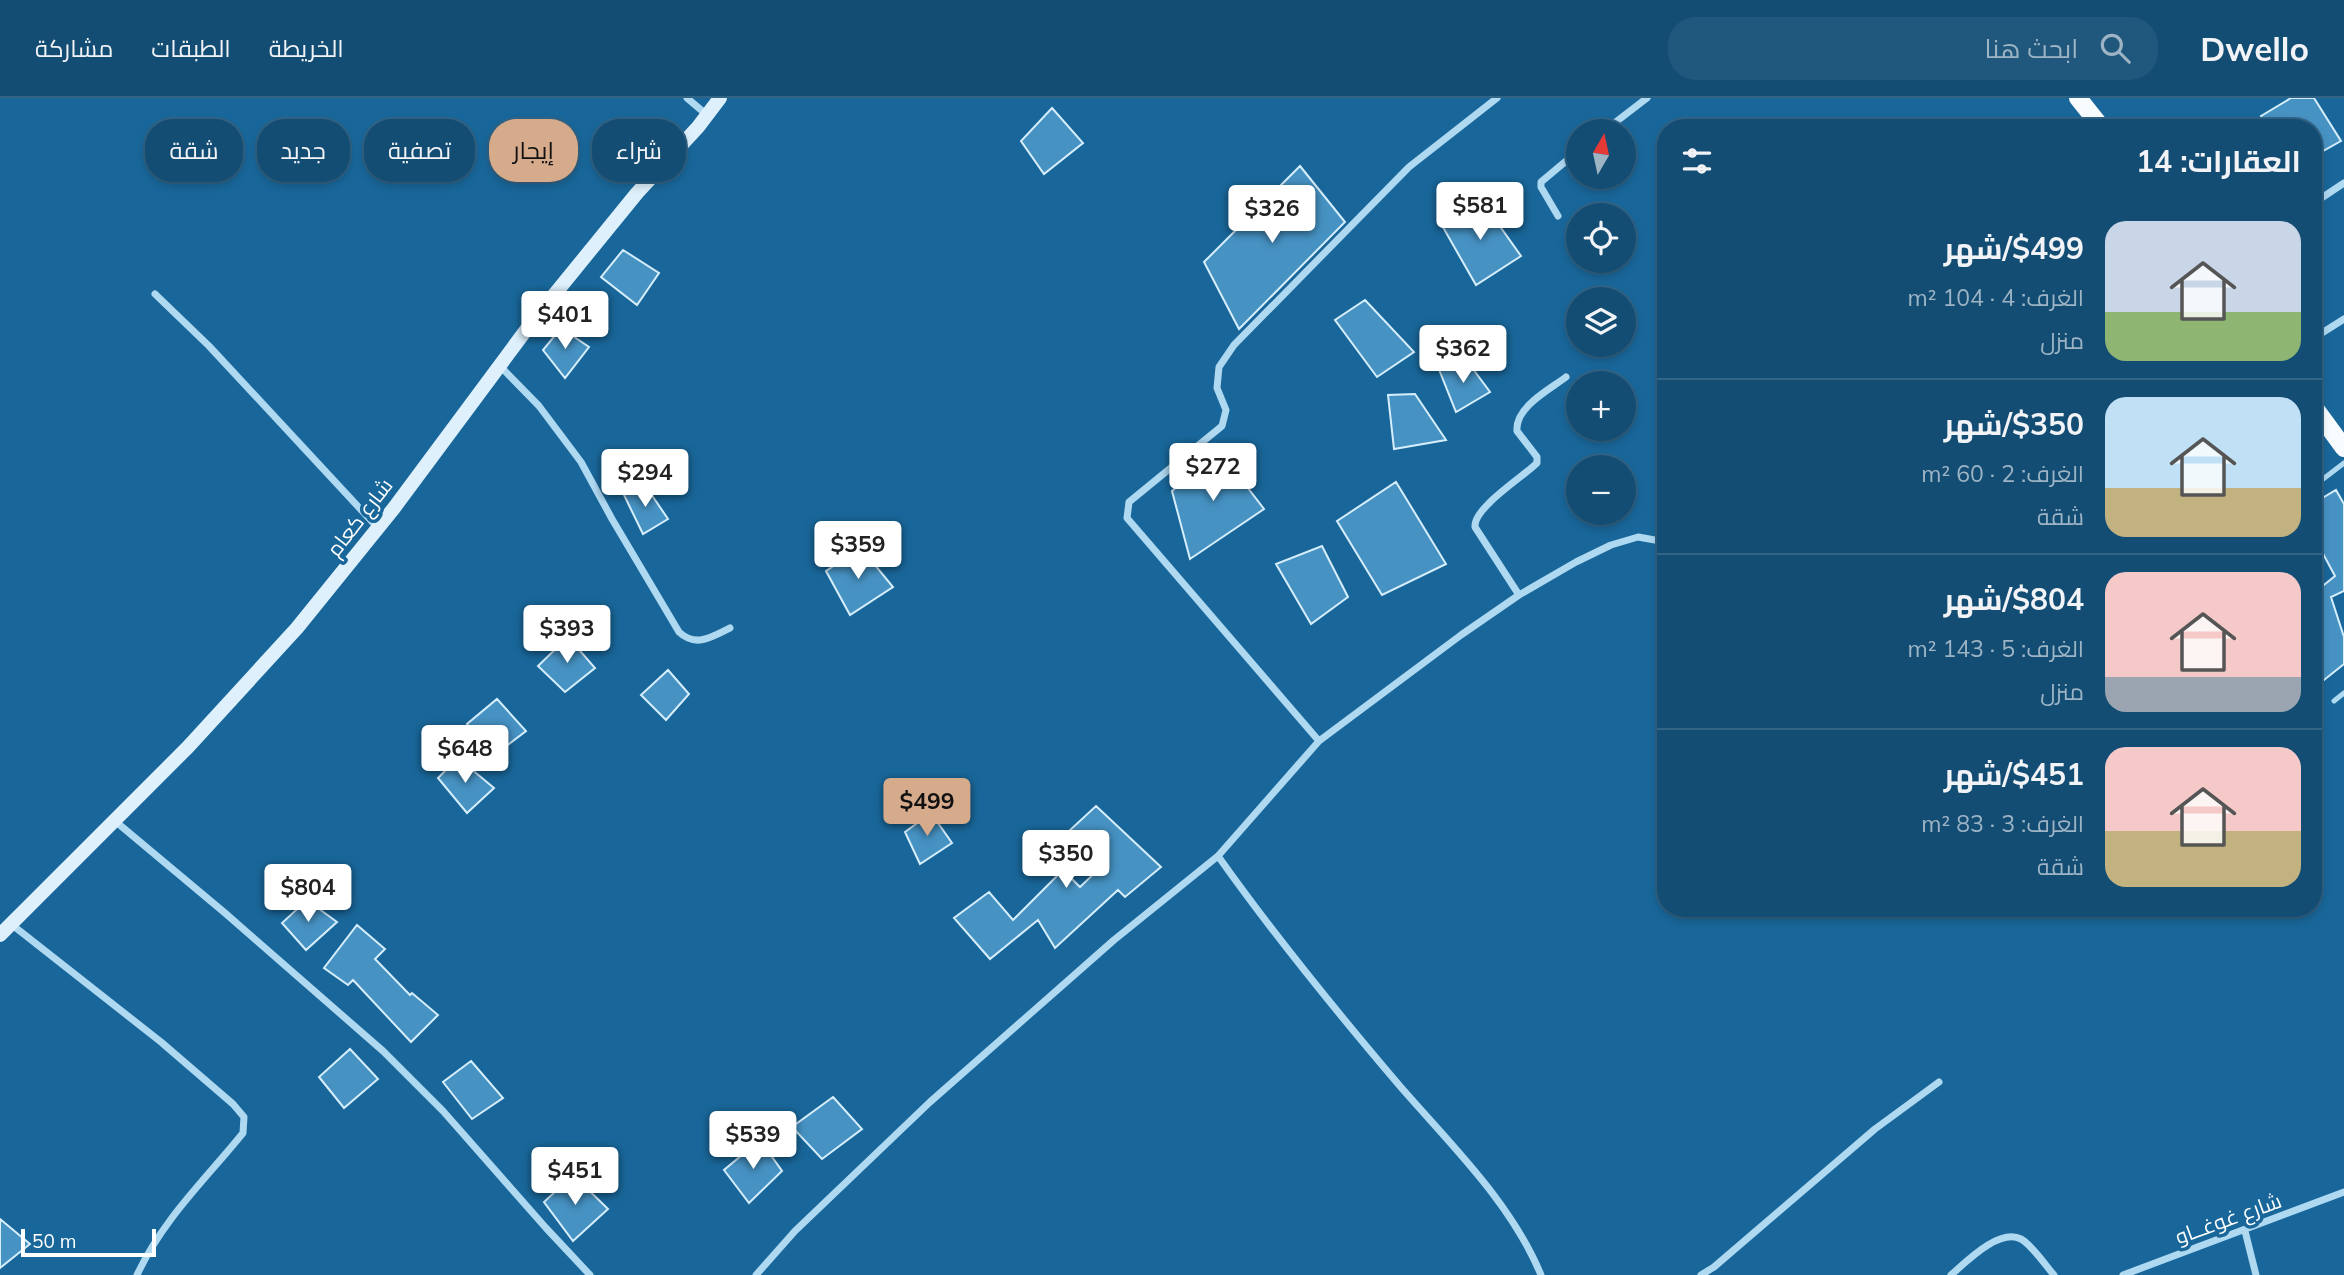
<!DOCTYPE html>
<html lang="ar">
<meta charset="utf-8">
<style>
body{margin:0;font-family:Mulish,Cairo,sans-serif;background:#20577c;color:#f1f3f6;direction:rtl;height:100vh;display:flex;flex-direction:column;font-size:26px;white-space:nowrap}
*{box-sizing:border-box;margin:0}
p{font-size:23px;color:#9db4c5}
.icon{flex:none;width:38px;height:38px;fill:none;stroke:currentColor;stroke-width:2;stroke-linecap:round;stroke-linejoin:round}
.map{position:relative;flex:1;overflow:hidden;direction:ltr}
.details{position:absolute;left:1657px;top:21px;width:665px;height:798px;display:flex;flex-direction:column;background:#134d74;border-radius:28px;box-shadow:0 4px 10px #0003,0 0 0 2px #326486;direction:rtl}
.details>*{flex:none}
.guide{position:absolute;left:21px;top:21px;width:665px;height:63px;direction:rtl;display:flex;gap:14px}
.needle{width:46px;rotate:9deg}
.controls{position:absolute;left:1566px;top:21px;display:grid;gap:14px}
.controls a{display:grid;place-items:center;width:70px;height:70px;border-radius:50%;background:#134d74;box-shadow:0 4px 10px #0003,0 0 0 2px #326486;font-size:35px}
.scale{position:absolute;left:21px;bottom:18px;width:135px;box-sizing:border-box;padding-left:7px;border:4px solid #fff;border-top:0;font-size:19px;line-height:24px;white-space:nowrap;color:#fff;-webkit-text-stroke:5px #19679a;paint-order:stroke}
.price{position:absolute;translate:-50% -60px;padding:0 16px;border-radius:7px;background:#fff;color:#222;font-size:23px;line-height:46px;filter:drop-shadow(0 2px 4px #0008)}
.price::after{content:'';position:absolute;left:50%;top:42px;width:21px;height:16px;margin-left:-10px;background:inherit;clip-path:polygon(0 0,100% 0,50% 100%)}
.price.active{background:#d6ab8b;color:#111}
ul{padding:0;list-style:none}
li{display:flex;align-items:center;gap:21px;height:175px;padding:0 21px}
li+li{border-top:2px solid #326486}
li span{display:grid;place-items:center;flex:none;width:196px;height:140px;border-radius:21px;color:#555}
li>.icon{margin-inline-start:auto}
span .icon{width:84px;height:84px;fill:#fffc;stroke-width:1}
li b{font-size:30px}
h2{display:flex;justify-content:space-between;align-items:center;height:84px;padding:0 21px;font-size:30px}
.pill{padding:0 24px;border-radius:28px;background:#134d74;box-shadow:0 4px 10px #0003,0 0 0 2px #326486;font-size:24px;line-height:63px}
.pill.active{background:#d6ab8b;color:#111}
header{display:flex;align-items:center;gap:42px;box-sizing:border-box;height:98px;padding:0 35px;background:#134d74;border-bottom:2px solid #326486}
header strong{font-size:33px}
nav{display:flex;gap:38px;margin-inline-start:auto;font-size:24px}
.search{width:490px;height:63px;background:#20577c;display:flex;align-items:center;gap:18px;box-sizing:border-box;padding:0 24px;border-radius:28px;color:#9db4c5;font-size:26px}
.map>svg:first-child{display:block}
.building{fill:#4692c3;stroke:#d6eefc;stroke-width:2}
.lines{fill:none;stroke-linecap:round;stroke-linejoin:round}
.lane{stroke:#afd8f1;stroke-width:5}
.street{stroke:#afd8f1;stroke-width:7}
.secondary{stroke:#ddf0fc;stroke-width:14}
.primary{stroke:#f9fcff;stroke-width:18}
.labels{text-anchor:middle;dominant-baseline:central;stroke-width:7;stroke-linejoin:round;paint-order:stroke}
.street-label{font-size:21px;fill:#fff;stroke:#19679a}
</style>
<header>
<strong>Dwello</strong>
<div class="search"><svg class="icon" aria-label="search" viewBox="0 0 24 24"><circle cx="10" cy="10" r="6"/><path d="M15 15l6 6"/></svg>ابحث هنا</div>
<nav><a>الخريطة</a><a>الطبقات</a><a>مشاركة</a></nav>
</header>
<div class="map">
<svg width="2344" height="1177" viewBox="0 0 2344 1177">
<rect width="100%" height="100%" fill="#19679a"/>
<path class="building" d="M2291,0H2314L2341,43L2314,58V30H2268L2261,18Z
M1052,10L1083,45L1044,76L1021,43Z
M1300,68L1345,124L1239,231L1204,164Z
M1482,103L1521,158L1476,187L1440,124Z
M623,152L659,175L637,207L601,179Z
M1365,202L1414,254L1377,279L1335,222Z
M561,230L589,249L565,280L543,252Z
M1470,267L1490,294L1456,314L1438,269Z
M1415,296L1446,342L1394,351L1388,297Z
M1218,351L1264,411L1190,461L1172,393Z
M1396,384L1446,466L1382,497L1337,423Z
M645,387L668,421L643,436L624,397Z
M2336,392L2344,406V493L2331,499L2344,539V566L2319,586L2314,576V495L2335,478L2314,439V405Z
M1322,448L1348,499L1311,526L1276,466Z
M861,450L893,489L850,517L826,473Z
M568,539L595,570L565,594L538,568Z
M668,572L689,596L666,622L641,597Z
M497,601L526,633L492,659L467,626Z
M458,660L494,690L467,715L438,680Z
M1096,708L1161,769L1125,799L1118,792L1055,850L1038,822L990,861L954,820L989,794L1013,822L1063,772L1080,789L1099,771L1069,733Z
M931,715L952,745L920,766L905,734Z
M307,802L337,824L306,852L282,825Z
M357,827L385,851L375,861L410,897L412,895L438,917L411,944L353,882L348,887L324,870Z
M350,951L378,981L344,1010L319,979Z
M471,963L503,1000L472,1021L443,984Z
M833,999L862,1031L822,1061L792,1029Z
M760,1042L782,1073L749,1105L724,1072Z
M573,1077L608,1111L573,1143L544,1104Z
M0,1121L30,1146L0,1170Z"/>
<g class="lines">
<path class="lane" d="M2314,388L2344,365
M2334,603L2344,595"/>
<path class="street" d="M687,0L707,17
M1604,33L1647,0
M2314,105L2344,85
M1558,118L1541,89V84L1578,53
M155,196L209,248L378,430
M2314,240L2344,221
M500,268L539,308L581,364L612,421L679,534C696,550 712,539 730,530
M1519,497L1475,429C1473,410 1523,379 1537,365V359L1517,333C1515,309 1549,292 1566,279
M1319,643L1127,420L1129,404L1222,328L1226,312L1217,290L1219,269L1234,247L1409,69L1497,0
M115,723L225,815L383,953L443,1013L546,1130L590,1177
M1218,758C1274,837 1336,913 1399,987C1450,1046 1511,1104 1541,1177
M11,826L161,944L233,1006L244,1019L243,1035C205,1082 163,1121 137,1177
M2245,1133L2256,1177
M756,1177L795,1133L930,1004L1114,842L1218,758L1319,643L1461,537L1519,497L1576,464L1611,447L1638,439L1666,444
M1701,1177L1714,1169L1875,1031L1939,984
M1951,1177C1966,1164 1999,1130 2021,1141C2031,1146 2046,1168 2054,1177
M2123,1177L2344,1094"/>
<path class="secondary" d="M0,837L188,649L297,530L394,410L532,224L637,95L698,29L720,0"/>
<path class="primary" d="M2078,0L2102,30
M2314,309L2344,350"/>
</g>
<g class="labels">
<g class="street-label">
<text transform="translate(359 419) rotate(-52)">شارع كعام</text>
<text transform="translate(2228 1120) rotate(-20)">شارع غوغــاو</text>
</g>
</g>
</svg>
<div class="controls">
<a><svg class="needle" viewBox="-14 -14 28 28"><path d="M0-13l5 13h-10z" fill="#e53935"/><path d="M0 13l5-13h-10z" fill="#9db4c5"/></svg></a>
<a><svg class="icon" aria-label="locate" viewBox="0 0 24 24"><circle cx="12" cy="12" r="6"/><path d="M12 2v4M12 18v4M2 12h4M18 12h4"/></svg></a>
<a><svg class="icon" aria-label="layers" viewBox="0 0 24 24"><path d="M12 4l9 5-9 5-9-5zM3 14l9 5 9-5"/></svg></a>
<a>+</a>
<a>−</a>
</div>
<div class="scale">50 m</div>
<b class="price" style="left:1480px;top:144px">$581</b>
<b class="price" style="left:1272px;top:147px">$326</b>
<b class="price" style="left:565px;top:253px">$401</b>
<b class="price" style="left:1463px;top:287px">$362</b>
<b class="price" style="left:1213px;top:405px">$272</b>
<b class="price" style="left:645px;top:411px">$294</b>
<b class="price" style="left:858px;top:483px">$359</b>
<b class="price" style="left:567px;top:567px">$393</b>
<b class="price" style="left:465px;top:687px">$648</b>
<b class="price active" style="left:927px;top:740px">$499</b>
<b class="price" style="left:1066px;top:792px">$350</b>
<b class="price" style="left:308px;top:826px">$804</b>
<b class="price" style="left:753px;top:1073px">$539</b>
<b class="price" style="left:575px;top:1109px">$451</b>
<div class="guide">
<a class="pill">شراء</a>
<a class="pill active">إيجار</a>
<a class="pill">تصفية</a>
<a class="pill">جديد</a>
<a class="pill">شقة</a>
</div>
<section class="details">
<h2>العقارات: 14<svg class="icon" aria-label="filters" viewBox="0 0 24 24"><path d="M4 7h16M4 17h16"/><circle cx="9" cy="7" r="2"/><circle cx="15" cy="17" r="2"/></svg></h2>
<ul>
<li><span style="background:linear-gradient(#c9d6e8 65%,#8fb573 0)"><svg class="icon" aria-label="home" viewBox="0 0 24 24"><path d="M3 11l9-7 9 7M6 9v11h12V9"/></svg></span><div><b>$499/شهر</b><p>الغرف: 4 · 104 m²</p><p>منزل</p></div></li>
<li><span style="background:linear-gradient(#bfe0f5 65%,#c2b280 0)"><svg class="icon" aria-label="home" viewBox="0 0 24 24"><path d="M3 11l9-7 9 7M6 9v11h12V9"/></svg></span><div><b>$350/شهر</b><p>الغرف: 2 · 60 m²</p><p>شقة</p></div></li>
<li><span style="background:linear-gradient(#f6c9c9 75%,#9aa5b1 0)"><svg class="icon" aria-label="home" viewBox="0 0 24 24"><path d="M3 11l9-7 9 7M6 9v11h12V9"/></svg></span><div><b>$804/شهر</b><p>الغرف: 5 · 143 m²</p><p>منزل</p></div></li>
<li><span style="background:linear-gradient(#f6c9c9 60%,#c2b280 0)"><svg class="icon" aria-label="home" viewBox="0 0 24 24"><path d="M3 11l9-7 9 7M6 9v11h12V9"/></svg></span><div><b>$451/شهر</b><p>الغرف: 3 · 83 m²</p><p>شقة</p></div></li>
</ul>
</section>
</div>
